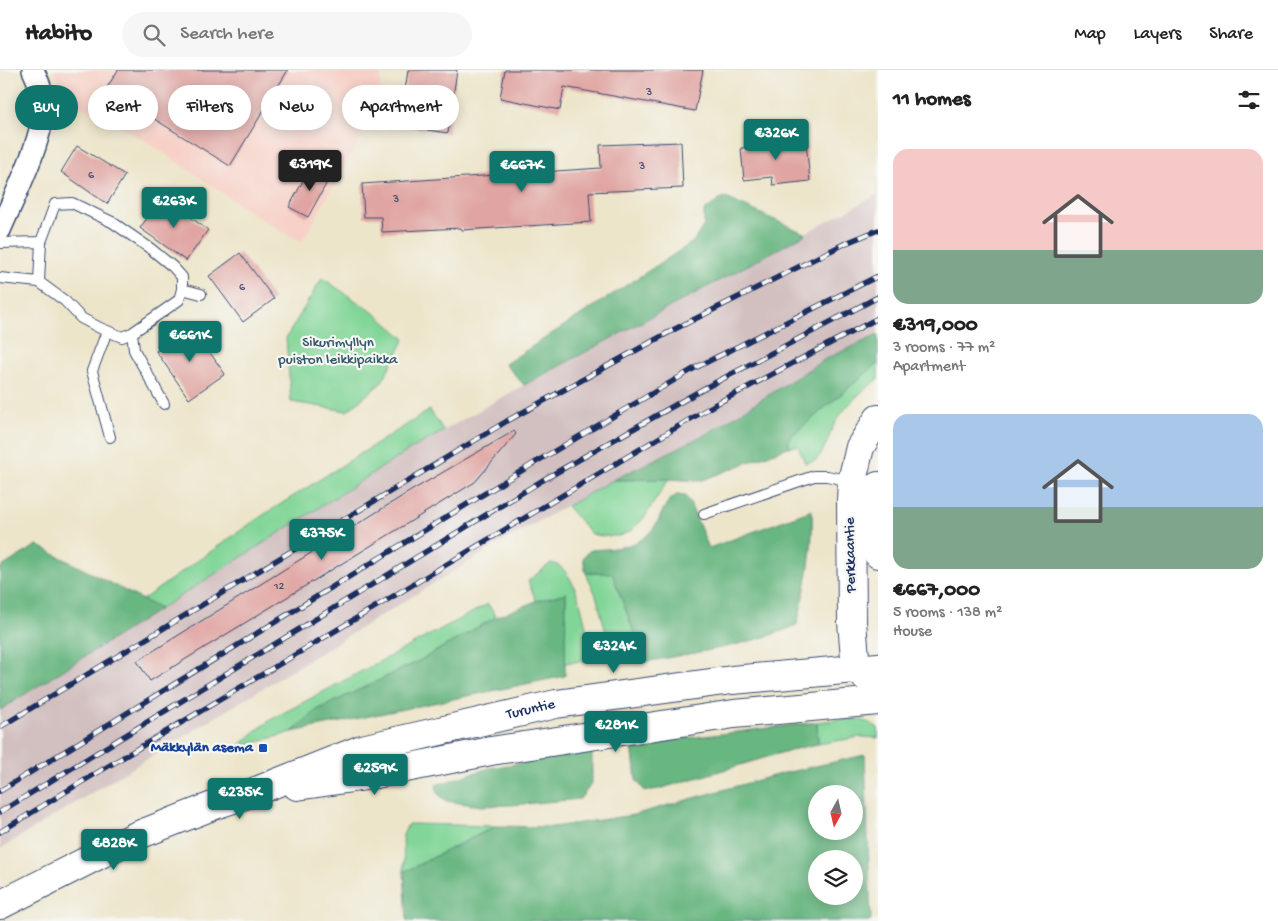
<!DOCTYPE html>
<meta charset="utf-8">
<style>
body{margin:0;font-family:"Gochi Hand",sans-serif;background:#f6f6f6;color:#222;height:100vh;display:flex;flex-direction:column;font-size:19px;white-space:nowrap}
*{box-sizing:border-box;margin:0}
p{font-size:16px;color:#767676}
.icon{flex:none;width:28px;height:28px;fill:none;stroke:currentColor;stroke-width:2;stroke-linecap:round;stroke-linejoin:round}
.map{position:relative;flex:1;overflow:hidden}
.side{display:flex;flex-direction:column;background:#fff;width:400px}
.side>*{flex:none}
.hud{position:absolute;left:15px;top:15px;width:475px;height:45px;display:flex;gap:10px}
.needle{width:32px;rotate:188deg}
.buttons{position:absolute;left:808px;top:715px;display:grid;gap:10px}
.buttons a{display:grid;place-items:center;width:55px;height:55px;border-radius:50%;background:#fff;box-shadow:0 2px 12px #0003;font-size:25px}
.price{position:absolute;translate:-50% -42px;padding:0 11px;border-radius:5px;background:#0f766e;color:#fff;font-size:16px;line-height:32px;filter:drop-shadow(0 1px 2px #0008)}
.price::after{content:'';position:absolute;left:50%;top:30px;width:15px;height:11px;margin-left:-8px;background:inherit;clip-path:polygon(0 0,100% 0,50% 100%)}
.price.on{background:#222;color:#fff}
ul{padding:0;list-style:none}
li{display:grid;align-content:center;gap:10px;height:265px;padding:0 15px}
li span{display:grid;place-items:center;height:155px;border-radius:15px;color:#555}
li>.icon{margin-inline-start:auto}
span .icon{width:90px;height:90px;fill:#fffc;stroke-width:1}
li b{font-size:21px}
h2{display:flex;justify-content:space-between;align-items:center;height:60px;padding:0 15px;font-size:21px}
.tag{padding:0 18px;border-radius:22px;background:#fff;box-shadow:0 2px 12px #0003;font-size:18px;line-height:45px}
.tag.on{background:#0f766e;color:#fff}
header{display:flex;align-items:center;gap:30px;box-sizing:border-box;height:70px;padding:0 25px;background:#fff;border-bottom:1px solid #e0e0e0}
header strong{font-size:24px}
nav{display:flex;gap:28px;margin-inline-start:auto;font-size:18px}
.search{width:350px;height:45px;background:#f6f6f6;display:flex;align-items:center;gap:12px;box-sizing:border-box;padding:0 18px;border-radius:28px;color:#767676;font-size:19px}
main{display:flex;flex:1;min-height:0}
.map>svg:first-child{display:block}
.built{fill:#f7d1c8}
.industrial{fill:#d2bfc0}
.green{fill:#81d597;stroke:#4e827a}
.forest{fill:#68b680;stroke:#42726f;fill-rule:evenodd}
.building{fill:#e0a5a2}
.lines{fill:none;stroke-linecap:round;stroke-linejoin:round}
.service-casing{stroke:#3a4a6e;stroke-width:12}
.minor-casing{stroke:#3a4a6e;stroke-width:24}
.secondary-casing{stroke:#3a4a6e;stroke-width:30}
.service{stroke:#fff;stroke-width:10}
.minor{stroke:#fff;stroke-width:21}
.secondary{stroke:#fff;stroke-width:28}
.rail-casing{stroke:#1b2f5e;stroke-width:5.5}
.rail{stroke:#f6f6f2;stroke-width:4;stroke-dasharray:11;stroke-linecap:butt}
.transit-dot{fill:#1a4fb4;stroke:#f6f6f2;stroke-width:2}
.labels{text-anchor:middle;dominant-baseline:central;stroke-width:4.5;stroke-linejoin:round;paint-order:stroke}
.number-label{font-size:12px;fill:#4c4c6f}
.park-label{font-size:15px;fill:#34586c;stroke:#f6f6f2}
.street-label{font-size:15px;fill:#1b2f5e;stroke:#f6f6f2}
.transit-label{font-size:15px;font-weight:bold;fill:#164399;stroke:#f6f6f2;text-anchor:end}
</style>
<header>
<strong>Habito</strong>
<div class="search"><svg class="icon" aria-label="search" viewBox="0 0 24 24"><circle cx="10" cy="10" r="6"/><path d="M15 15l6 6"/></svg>Search here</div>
<nav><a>Map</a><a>Layers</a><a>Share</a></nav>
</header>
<main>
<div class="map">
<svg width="878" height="851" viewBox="0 0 878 851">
<rect width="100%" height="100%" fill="#f6f6f2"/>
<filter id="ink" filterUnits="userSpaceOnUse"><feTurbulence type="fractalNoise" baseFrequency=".02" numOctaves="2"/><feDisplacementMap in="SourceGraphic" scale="10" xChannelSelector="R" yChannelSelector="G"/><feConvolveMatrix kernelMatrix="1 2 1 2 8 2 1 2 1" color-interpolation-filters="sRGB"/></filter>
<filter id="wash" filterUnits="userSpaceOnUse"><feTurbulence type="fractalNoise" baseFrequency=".0096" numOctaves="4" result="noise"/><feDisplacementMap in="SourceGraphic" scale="20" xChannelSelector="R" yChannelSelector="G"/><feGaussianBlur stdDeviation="1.12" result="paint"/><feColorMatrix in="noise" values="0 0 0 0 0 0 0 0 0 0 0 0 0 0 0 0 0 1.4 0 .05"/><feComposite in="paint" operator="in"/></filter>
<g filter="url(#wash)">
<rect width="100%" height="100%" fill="#ede5ca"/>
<path class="built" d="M54,0H382L377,39L302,172L277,159L252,143L146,71L73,32L64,24Z"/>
<path class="industrial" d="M878,124V265L827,288L710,362L613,410L498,474L0,779V640L411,379L524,315Z"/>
<path class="green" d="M322,208L377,245L405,269L381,313L347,341L291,332L286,268Z
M878,293V310C863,319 849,333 838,348C830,359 826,382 816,390C813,392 808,392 805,393L798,376L788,377L789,368Z
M430,340L444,361L411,379L160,539L142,530L257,449Z
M669,409L644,448L632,460L620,466H602L591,464L567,436L613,410Z
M551,493C580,497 587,567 592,590L565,593L566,523L536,531L528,511Z
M586,503H612L645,592L613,589L596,525Z
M488,534L496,547L417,592L317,640L292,662L237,678L252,664L270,650Z
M845,649C859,649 867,650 878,658V668L861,667L818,674L817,652Z
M408,754L496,756L404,802L403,765Z"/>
<path class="forest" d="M724,127L806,164L524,315L505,294L693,172L704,155V141Z
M878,265V293L789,368L788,377L700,411L669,409L613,410L710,362L827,288Z
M677,425H684L689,431L709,478L812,440C814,479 806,518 797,555C749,576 697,582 645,592L612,503H586L583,488L590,480C619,478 645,478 659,449C664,438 667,430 677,425Z
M37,475L160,539L0,640V498Z
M566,523L565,606L292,662L317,640L417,592L496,547L536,531Z
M817,652L818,674L791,680L659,719L645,721L636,710L632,675Z
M592,682V713L580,729L512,735L481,736L446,731L438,724L436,715L489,698Z
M865,685L871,851H407L404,802L496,756L553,757L633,745L780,704ZM816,724H854V761H816ZM816,789H854V826H816Z"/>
<g id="blocks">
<path class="building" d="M118,0H288L230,96L106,19Z
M408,0H457L448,63L400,56Z
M505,0H703L695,41L564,17L560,40L500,28Z
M789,67L790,73L806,72L810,111L773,115L772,107L744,110L741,78L755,77L754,69Z
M681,72L683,118L589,122L591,152L462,160L461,158L382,162L381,147H364L362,114L601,98L600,75Z
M77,76L125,105L107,134L61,102Z
M311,96L330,107L308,147L289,137Z
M162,127L208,160L186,191L140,158Z
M240,183L274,229L243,252L209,206Z
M191,256L225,304L189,329L156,281Z
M514,361L516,364L475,412L150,611L137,591L409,422Z"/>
</g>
</g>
<g filter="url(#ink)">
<use href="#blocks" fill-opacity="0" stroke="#3a4a6e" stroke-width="1"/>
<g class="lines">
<defs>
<path id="service" d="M0,173L41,172
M0,208L39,212L65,231L81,248L100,258L122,267L132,263L179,230L182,219V207L173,197L151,179L112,152L72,133L55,134L41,172L39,212
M182,219L201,224
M107,261L92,301L110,367
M132,263L134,280L164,334
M704,444L814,406H827L851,411"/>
<path id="minor" d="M0,160C13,129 46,65 43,33C43,21 38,11 33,0"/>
<g id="secondary">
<path d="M878,416L876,461L878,484"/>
<path d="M870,610L856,599L852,552L851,431L852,411L860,377L878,349"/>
<path d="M297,716L366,706L491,681L734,644L878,631"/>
<path id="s1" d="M0,835L136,766L215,735L251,723L362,679L556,634L732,610L878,597"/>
</g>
</defs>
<use href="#service" class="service-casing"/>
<use href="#minor" class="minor-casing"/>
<use href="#secondary" class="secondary-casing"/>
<use href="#service" class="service"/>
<use href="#minor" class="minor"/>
<use href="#secondary" class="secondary"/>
<defs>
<path id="rail" d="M0,657L507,351L675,259L846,173L878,160
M0,721L536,392L695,298L878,206
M0,742L543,410L705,318L878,227
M0,762L80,713L714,335L878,248"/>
</defs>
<use href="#rail" class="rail-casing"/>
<use href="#rail" class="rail"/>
</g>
</g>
<rect class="transit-dot" x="258" y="673" width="10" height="10" rx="2.5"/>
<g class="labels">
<g class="number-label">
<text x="649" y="23">3</text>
<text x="642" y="97">3</text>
<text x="91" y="106">6</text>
<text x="396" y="130">3</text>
<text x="242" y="218">6</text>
<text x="279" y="517">12</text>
</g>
<g class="park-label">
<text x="338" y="273">Sikurimyllyn<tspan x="338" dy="17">puiston leikkipaikka</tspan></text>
</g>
<g class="street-label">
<text transform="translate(851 485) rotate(-91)">Perkkaantie</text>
<text stroke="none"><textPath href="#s1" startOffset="568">Turuntie</textPath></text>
</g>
<g class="transit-label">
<text x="253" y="678">Mäkkylän asema</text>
</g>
</g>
</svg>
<div class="buttons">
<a><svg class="needle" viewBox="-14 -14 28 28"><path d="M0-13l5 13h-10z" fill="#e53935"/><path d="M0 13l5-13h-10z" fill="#767676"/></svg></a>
<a><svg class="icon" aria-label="layers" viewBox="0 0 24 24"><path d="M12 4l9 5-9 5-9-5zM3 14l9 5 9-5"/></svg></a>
</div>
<b class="price" style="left:776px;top:91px">€326K</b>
<b class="price on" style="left:310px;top:122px">€319K</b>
<b class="price" style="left:522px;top:123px">€667K</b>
<b class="price" style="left:174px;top:159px">€263K</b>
<b class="price" style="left:190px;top:293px">€661K</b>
<b class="price" style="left:322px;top:491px">€375K</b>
<b class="price" style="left:614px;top:604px">€324K</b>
<b class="price" style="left:616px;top:683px">€281K</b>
<b class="price" style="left:375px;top:726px">€259K</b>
<b class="price" style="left:240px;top:750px">€235K</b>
<b class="price" style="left:114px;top:801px">€828K</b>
<div class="hud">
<a class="tag on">Buy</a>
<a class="tag">Rent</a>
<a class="tag">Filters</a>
<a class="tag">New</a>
<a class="tag">Apartment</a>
</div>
</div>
<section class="side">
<h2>11 homes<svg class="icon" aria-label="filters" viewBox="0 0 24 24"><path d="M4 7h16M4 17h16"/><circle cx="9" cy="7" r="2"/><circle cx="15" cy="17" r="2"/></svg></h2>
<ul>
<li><span style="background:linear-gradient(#f6c9c9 65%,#7fa58c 0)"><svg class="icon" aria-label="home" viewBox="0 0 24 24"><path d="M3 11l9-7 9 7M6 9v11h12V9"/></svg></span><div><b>€319,000</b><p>3 rooms · 77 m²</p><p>Apartment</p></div></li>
<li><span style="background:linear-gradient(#a9c7e8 60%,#7fa58c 0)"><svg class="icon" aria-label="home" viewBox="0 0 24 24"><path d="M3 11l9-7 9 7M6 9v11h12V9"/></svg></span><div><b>€667,000</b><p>5 rooms · 138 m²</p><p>House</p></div></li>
</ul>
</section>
</main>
